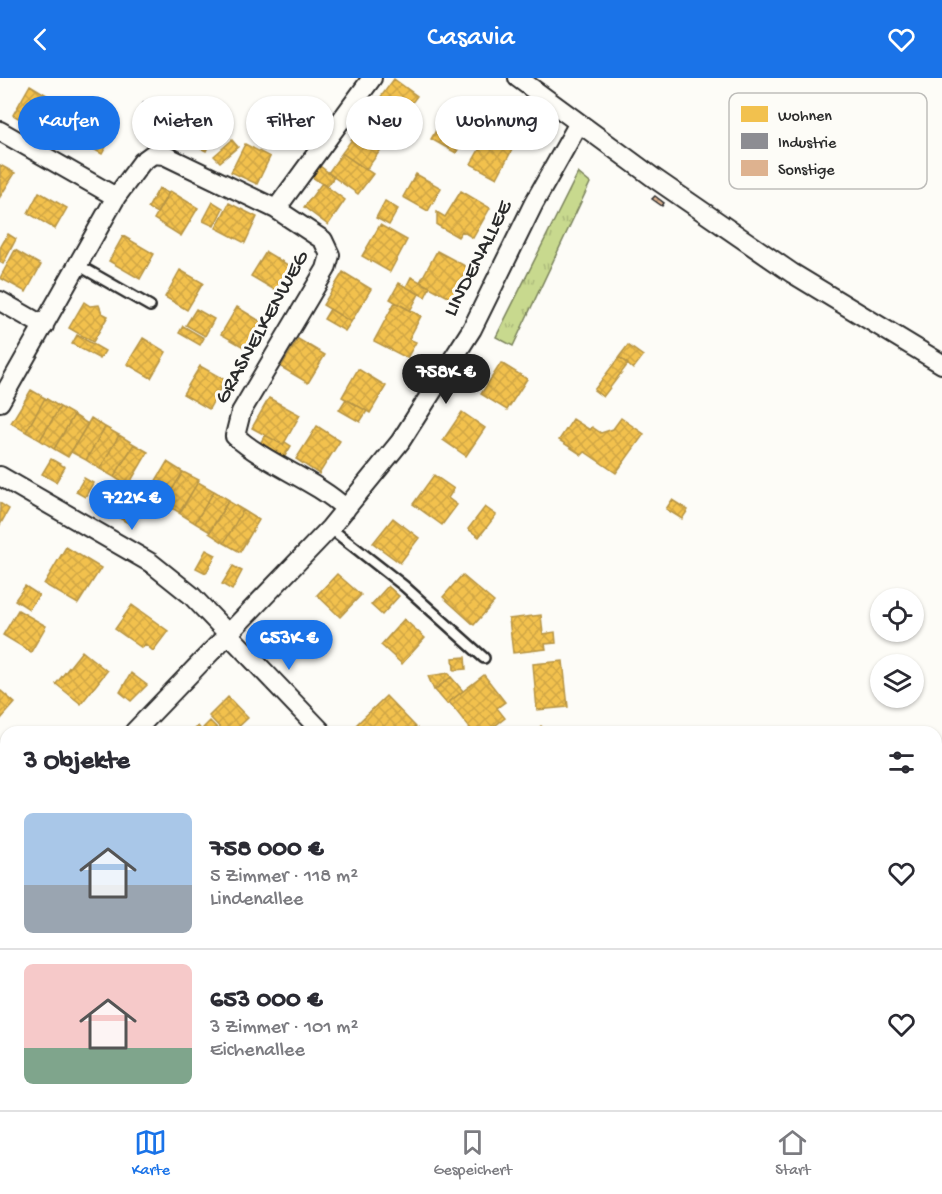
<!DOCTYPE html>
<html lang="de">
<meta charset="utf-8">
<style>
body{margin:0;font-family:"Gochi Hand",sans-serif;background:#f7f7f7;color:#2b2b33;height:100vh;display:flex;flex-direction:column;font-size:22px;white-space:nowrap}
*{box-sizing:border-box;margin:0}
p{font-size:20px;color:#7c7c81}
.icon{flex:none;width:33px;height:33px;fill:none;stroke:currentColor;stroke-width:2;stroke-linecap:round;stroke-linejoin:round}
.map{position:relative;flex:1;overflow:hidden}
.side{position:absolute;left:0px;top:648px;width:942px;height:384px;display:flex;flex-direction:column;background:#fff;border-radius:18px 18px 0 0;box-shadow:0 2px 4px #0004}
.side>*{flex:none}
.banner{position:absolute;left:18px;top:18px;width:600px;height:54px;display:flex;gap:12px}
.fabs{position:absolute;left:870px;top:510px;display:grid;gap:12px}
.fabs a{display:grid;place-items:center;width:54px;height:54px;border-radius:50%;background:#fff;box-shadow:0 2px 4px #0004;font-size:30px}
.price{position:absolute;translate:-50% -51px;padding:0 14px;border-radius:21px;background:#1a73e8;color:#fff;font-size:20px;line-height:39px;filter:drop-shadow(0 2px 3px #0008)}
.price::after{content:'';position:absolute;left:50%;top:36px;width:18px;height:14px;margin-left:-9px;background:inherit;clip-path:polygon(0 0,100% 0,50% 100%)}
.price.active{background:#222;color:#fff}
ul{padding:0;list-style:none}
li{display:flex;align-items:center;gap:18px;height:150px;padding:0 24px}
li+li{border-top:2px solid #e1e1e2}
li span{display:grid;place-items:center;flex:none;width:168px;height:120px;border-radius:9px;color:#555}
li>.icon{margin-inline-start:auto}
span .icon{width:72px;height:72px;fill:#fffc;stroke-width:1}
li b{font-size:26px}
h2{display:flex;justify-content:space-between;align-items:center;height:72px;padding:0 24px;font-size:26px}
.tag{padding:0 21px;border-radius:27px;background:#fff;box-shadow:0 2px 4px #0004;font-size:21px;line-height:54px}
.tag.active{background:#1a73e8;color:#fff}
header{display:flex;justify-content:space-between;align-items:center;height:78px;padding:0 24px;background:#1a73e8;color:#fff;font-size:27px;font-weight:600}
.dock{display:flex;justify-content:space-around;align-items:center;height:84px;border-top:2px solid #e1e1e2;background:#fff;font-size:16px;color:#7c7c81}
.dock a{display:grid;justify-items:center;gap:3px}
.dock .active{color:#1a73e8}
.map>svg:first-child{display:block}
.grass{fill:url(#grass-tufts);stroke:#7a825c;stroke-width:1.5}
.homes{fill:url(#homes-cross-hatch);stroke:#b69444;stroke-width:1.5}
.industry{fill:url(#industry-cross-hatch);stroke:#707073;stroke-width:1.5}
.building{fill:url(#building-cross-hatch);stroke:#2b2b2b;stroke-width:1.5}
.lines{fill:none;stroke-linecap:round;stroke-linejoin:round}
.lane-casing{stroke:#2b2b2b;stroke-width:14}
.street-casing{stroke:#2b2b2b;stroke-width:22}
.lane{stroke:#fdfcf7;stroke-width:9}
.street{stroke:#fdfcf7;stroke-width:18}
.labels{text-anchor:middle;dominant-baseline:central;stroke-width:6;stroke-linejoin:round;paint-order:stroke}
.street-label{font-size:22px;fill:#2b2b2b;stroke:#fdfcf7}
.key{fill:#fdfcf7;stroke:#bebdba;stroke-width:1.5}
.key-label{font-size:16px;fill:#2b2b2b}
</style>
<header><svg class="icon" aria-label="back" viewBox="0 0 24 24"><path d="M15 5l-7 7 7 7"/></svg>Casavia<svg class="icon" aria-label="heart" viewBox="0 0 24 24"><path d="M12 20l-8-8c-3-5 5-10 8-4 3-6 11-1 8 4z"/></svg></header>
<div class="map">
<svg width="942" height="1032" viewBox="0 0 942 1032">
<defs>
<pattern id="grass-tufts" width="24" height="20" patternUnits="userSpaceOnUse" patternTransform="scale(1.5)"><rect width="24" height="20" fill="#c8d98e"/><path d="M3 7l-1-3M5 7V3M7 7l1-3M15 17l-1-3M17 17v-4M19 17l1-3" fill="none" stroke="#acba7b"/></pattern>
<pattern id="homes-cross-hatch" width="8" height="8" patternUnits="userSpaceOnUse" patternTransform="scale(1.5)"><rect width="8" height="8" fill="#f2c14e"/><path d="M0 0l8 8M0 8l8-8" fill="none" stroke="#d0a644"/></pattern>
<pattern id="industry-cross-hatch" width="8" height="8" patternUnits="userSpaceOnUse" patternTransform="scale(1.5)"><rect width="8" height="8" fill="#8d8d92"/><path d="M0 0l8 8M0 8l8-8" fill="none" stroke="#737377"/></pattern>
<pattern id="building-cross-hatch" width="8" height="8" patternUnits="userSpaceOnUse" patternTransform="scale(1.5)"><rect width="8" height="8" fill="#deb28f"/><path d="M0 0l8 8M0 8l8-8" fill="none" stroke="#b49175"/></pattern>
</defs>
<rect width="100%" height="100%" fill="#fdfcf7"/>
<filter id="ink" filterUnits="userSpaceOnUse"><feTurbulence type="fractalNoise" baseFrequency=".0167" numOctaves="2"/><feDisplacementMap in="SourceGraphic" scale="12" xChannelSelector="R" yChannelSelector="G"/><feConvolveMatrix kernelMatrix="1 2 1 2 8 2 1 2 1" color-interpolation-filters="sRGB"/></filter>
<g filter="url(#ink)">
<path class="grass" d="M578,95L590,105L513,268L496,259Z"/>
<path class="homes" d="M394,1L417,18L400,41L377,24Z
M30,7L65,28L48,57L13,37Z
M308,17L330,34L312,59L289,42Z
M173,22L184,27L171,56L159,50Z
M184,27L220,44L206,73L171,56Z
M381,28L415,53L407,65L373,39Z
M449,30L474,44L456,75L431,61Z
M86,34L97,41L106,40L107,46L116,51L102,76L72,59Z
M284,39L308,56L302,64L279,47Z
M361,49L385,66L366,92L342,75Z
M489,54L514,68L497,100L471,86Z
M232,62L238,69L220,84L214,78Z
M245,66L270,79L257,106L231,94Z
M342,75L373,96L358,116L328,95Z
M0,87L15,95L0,119Z
M320,88L334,99L327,109L312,99Z
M416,96L441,110L428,133L403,119Z
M322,105L345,122L328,147L304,129Z
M159,110L168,115L157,135L148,130Z
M170,113L198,130L181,158L154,141Z
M461,113L490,130L473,160L462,153L458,159L437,147V134L445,139Z
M39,114L67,130L55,151L28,135Z
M385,123L398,131L389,147L376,140Z
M213,124L223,130L214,148L203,143Z
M229,125L257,139L245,165L216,150Z
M380,147L407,162L390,194L362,178Z
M8,156L16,161L3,186L0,184V170Z
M123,158L154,176L140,201L109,183Z
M15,172L41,187L26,214L0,200Z
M437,173L469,190L452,221L420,204Z
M266,174L293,190L278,214L251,198Z
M180,192L203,205L187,232L165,219Z
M343,194L371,211L351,244L323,227Z
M411,199L430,209L425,219L406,209Z
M399,205L419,216L410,233L390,221Z
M84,224L90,228L99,227L102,235L108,238L93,264L69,250Z
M395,224L421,238L409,261L416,264L407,280L374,263Z
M237,229L263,245L247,271L221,256Z
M196,231L214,241L205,258L186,247Z
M330,231L351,244L345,253L324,241Z
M183,248L204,260L200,267L179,255Z
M77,257L105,273L100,281L72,266Z
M143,260L166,274L151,300L127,286Z
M298,261L325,277L308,305L281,289Z
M628,267L643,278L633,291L619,279Z
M619,279L628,286L603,319L594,312Z
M501,285L527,301L507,332L481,316Z
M200,288L225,302L209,331L183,316Z
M358,291L386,308L370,335L342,319Z
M31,312L45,320L26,354L11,345Z
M45,320L60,329L40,362L26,354Z
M269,320L300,337L283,367L252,350Z
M346,321L367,333L360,344L339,332Z
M60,329L74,337L54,371L40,362Z
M462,334L485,350L466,378L443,362Z
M74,337L88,346L68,379L54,371Z
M91,340L105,349L86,382L71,374Z
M621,340L644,356L616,395L585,374L582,377L559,362L573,341L590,352L592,349L601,355L613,351Z
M317,348L340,363L319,396L296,381Z
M105,349L119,357L100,391L86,382Z
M119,357L134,366L114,399L100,391Z
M265,357L283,367L285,364L291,368L282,383L258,369Z
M134,366L148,374L128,408L114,399Z
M51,381L65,389L56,404L42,396Z
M167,384L183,394L164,425L148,416Z
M183,394L199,402L180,435L164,425Z
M434,397L454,411L448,420L457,427L442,447L413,426Z
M84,400L93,405L85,419L76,414Z
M198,404L214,413L195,445L179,435Z
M138,413L146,419L130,446L121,441Z
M214,413L229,422L210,454L195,445Z
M126,414L134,419L121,441L113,436Z
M672,422L688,432L682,441L666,431Z
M228,423L243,432L224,465L209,455Z
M0,425L9,431L0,447Z
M485,429L496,437L479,459L468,451Z
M243,432L259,442L240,474L224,465Z
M393,440L419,460L400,485L373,465Z
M66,469L101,490L78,526L44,506Z
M206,472L216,477L206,495L196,490Z
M233,488L242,493L232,512L222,506Z
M337,496L361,517L340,539L317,517Z
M462,497L494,524L474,547L443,519Z
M25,508L39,517L29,531L15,522Z
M388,508L399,518L382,537L371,527Z
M132,527L168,553L153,573L145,566L142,570L115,551Z
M18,532L46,548L31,574L3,557Z
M541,537L543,556L555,554L556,565L545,566L546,571L513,575L509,541Z
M404,541L425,560L402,586L381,567Z
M82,573L107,593L81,626L56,606Z
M465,579L466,591L454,592L453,580Z
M563,583L568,629L537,632L533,586Z
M131,595L147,607L131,623L120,614Z
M449,595L451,599L434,612L428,598Z
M484,597L505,624L497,630L505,640L487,654H473L449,624Z
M451,599L463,613L447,626L435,612Z
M0,612L15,625L0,642Z
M386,618L415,648L409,654H365L357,646Z
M228,619L248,640L233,654H224L209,638Z
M210,643L221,654H207L203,650Z
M198,648L203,654H192Z
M415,648L421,654H409Z
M541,648L547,654H535Z
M4,1002L6,1026H35L31,1032H0V1009Z
M68,1026H80L82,1032H70Z
M261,1026H283L280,1032Z
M334,1026H357L366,1030L331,1032Z
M456,1026H487L483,1032H453Z
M487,1026H497L494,1032H483Z
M497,1026L506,1032H494Z
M668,1026H679L684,1031L662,1032Z
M696,1026H723V1032H696Z
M723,1026H750L749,1032H723Z
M764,1026H831V1032H764Z
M850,1026H864L869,1032H851L853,1030Z
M864,1026H906L909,1031L869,1032Z"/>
<path class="industry" d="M144,24L165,36L152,60L139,52L144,43L136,39Z
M6,725V739L1,734Z"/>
<path class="building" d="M655,118L664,125L662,128L652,121Z"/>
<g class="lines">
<defs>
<path id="lane" d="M78,187L150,228
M330,450L404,508L484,580"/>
<path id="street" d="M518,0L654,100L792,195L942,286
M0,53L116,119
M276,131L372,0
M0,223L44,248
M0,324L116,119L142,84L153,76L164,77L276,131L323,162L330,177L326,191L241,334L235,358C269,388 314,401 346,431
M0,398L151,485L191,517L322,654
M134,654L330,450L400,364L472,251L534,125L579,45
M0,792L6,786
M420,1026L422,1032
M581,1026V1032"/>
</defs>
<use href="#lane" class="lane-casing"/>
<use href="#street" class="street-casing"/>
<use href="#lane" class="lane"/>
<use href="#street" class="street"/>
</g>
</g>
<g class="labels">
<g class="street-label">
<text transform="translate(479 181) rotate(-63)">LINDENALLEE</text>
<text transform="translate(263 250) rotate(-61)">GRASNELKENWEG</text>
</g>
</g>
<rect x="729" y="15" width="198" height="96" rx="9" class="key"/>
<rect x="741" y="28" width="27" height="16" fill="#f2c14e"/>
<rect x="741" y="55" width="27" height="16" fill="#8d8d92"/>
<rect x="741" y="82" width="27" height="16" fill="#deb28f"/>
<g class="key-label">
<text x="778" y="42">Wohnen</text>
<text x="778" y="69">Industrie</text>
<text x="778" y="96">Sonstige</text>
</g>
</svg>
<div class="fabs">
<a><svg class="icon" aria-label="locate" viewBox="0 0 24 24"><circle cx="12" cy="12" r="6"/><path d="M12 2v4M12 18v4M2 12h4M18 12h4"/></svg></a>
<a><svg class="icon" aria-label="layers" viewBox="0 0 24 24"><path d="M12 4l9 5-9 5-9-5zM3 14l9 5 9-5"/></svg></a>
</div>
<b class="price active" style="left:446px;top:327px">758K €</b>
<b class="price" style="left:132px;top:453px">722K €</b>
<b class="price" style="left:289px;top:593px">653K €</b>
<div class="banner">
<a class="tag active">Kaufen</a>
<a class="tag">Mieten</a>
<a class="tag">Filter</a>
<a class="tag">Neu</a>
<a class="tag">Wohnung</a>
</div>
<section class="side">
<h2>3 Objekte<svg class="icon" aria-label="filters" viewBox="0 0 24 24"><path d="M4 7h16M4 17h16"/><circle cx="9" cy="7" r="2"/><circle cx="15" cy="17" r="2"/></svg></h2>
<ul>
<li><span style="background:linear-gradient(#a9c7e8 60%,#9aa5b1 0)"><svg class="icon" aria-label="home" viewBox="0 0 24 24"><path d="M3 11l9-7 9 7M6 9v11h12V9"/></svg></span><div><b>758 000 €</b><p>5 Zimmer · 118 m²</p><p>Lindenallee</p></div><svg class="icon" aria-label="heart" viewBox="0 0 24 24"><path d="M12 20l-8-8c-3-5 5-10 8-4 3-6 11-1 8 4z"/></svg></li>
<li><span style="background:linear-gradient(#f6c9c9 70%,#7fa58c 0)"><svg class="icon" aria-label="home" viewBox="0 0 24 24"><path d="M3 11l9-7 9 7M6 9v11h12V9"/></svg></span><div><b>653 000 €</b><p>3 Zimmer · 101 m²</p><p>Eichenallee</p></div><svg class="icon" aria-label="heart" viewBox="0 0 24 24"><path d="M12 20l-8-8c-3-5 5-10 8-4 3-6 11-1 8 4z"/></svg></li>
</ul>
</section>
</div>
<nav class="dock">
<a class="active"><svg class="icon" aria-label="map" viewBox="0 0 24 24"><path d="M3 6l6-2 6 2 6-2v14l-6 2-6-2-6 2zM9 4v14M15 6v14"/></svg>Karte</a>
<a><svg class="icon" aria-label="saved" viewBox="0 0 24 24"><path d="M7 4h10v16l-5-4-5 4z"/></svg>Gespeichert</a>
<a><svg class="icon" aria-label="home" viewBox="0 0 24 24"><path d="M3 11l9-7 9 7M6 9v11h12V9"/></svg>Start</a>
</nav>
